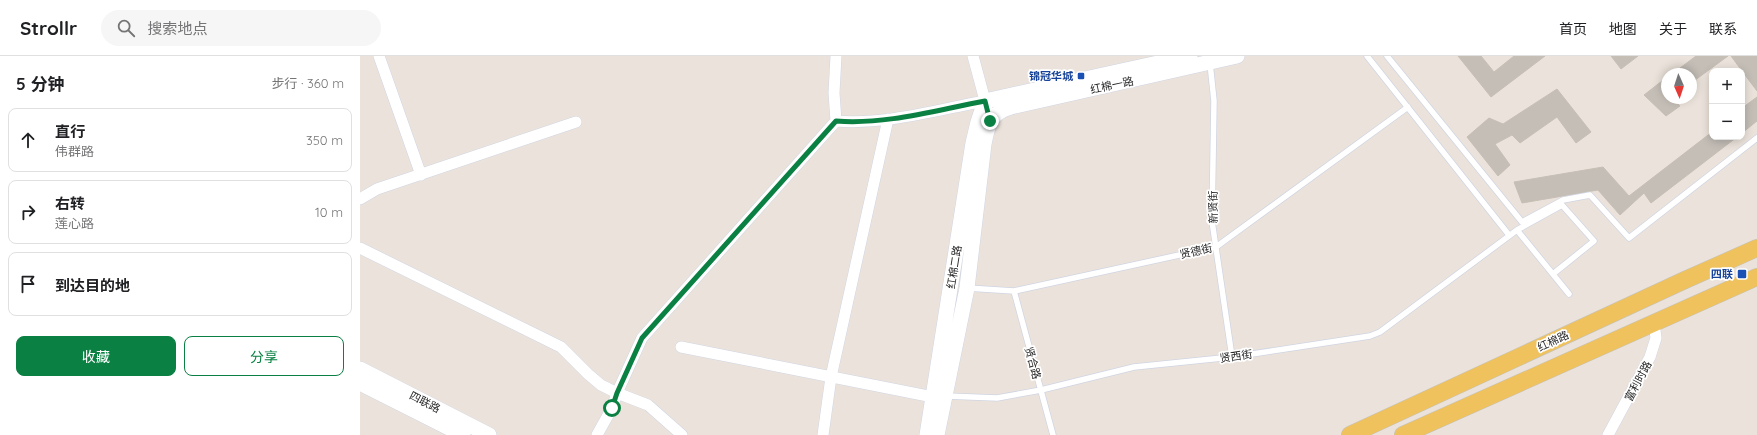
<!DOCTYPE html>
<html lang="zh">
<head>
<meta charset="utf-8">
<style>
  :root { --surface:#fff; --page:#f6f6f6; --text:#202124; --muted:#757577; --line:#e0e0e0; --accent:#0b8043 }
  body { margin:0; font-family:Quicksand,"Noto Sans SC",sans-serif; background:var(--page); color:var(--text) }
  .controls { position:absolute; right:12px; top:12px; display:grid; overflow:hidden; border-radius:8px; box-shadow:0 2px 10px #0003 }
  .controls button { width:36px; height:36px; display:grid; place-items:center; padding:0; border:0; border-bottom:1px solid var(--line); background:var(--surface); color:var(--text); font:20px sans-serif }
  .compass { position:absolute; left:1301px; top:12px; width:36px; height:36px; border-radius:50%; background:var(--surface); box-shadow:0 2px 10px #0003; rotate:177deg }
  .stop { position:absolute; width:12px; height:12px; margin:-9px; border:3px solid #0b8043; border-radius:50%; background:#fff }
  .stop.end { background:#0b8043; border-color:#fff; box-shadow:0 1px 4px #0008 }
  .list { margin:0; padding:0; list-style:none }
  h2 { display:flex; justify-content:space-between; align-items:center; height:52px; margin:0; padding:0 16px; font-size:17px }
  h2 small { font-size:13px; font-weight:400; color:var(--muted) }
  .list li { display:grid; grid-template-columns:26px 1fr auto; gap:12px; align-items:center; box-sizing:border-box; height:64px; margin:0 8px 8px; padding:0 8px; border:1px solid var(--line); border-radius:8px }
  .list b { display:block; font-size:15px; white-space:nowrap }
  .list p { margin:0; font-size:13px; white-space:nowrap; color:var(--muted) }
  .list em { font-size:13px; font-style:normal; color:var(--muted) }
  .actions { display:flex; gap:8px; padding:12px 16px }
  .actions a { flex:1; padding:9px 0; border:1px solid var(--accent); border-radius:8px; text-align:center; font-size:14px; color:var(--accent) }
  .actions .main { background:var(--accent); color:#fff }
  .icon { flex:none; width:22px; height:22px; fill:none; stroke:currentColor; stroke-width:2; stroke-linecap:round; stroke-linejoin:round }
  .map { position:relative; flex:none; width:1397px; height:379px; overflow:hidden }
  header { display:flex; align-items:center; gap:24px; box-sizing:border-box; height:56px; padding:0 20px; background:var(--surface); border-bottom:1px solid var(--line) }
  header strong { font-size:19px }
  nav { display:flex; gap:22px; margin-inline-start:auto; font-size:14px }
  .search { width:280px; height:36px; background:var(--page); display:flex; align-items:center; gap:10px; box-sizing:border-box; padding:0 14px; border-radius:22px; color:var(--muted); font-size:15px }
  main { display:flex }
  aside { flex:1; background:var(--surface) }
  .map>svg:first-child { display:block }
  .building { fill:#c4beb7; stroke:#c7bfb5 }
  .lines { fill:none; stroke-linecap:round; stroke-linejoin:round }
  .lane-casing { stroke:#d0d5e2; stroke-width:7 }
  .street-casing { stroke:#d0d5e2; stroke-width:12 }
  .secondary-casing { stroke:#d0d5e2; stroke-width:16 }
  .primary-casing { stroke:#c3c3c3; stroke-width:18 }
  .lane { stroke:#fff; stroke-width:5.5 }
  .street { stroke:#fff; stroke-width:11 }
  .secondary { stroke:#fff; stroke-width:15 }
  .primary { stroke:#efc25d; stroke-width:17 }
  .route { stroke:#0b8043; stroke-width:5 }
  .transit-dot { fill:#1a4fb4; stroke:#fff; stroke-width:1.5 }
  .labels { text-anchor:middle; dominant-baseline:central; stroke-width:3.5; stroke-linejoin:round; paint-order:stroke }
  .transit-label { font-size:11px; font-weight:bold; fill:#164399; stroke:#fff; text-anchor:end }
  .street-label { font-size:11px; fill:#292929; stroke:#fff }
</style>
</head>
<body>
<header>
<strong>Strollr</strong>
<div class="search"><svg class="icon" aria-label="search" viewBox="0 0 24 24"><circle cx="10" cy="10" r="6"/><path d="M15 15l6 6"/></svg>搜索地点</div>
<nav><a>首页</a><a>地图</a><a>关于</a><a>联系</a></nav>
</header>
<main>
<aside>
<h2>5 分钟<small>步行 · 360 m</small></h2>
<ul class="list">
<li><svg class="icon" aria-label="ahead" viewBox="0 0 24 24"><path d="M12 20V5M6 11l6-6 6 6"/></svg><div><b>直行</b><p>伟群路</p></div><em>350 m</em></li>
<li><svg class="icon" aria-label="right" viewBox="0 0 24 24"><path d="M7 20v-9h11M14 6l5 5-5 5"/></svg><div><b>右转</b><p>莲心路</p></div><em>10 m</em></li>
<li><svg class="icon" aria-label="arrive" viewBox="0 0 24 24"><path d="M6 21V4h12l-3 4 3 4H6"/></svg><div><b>到达目的地</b></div></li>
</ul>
<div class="actions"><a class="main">收藏</a><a>分享</a></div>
</aside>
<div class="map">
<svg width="1397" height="379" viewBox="0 0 1397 379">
  <rect width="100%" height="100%" fill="#ebe3db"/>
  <path class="building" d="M 1098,0 L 1121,0 L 1134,16 L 1154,0 L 1185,0 L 1131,41 Z
    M 1251,0 L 1278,0 L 1261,13 Z
    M 1336,0 L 1368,0 L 1331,27 L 1331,18 L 1312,18 Z
    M 1371,0 L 1397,0 L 1397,35 L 1382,15 Z
    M 1307,21 L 1307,42 L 1312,42 L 1320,50 L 1306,60 L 1284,39 Z
    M 1197,33 L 1231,76 L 1216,87 L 1197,61 L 1160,87 L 1152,79 L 1135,88 L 1150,109 L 1138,120 L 1107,81 L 1129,62 L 1143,68 Z
    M 1397,41 L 1397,65 L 1382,77 L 1382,52 Z
    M 1352,76 L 1352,81 L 1377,81 L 1291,147 L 1284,137 L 1260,159 L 1238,134 L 1162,147 L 1154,126 L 1243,111 L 1269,140 Z"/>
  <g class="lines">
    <defs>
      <path id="lane" d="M 1007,0 L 1149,179
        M 1027,0 L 1162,166 L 1203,144 L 1230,139 L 1269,182 L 1397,82
        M 850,7 L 854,45 L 852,165 L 872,301
        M 1157,174 L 1202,149 L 1234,185 L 1193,218
        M 607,232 L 654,235 L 856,191 L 1048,51
        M 654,235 L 693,379
        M 586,340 L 637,342 L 681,334 L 774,311 L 872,301 L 1010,280 L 1020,276 L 1157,174 L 1209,238"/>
      <path id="street" d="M 19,0 L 61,119
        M 476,0 L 474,37 L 476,65
        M 613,0 L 627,52
        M 0,143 L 17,133 L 216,66
        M 0,192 L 201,291 L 228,318 L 241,329 L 257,337 L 288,349 L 322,379
        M 321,291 L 573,341
        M 237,379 L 252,352 L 257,337 L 282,282 L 476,65 C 526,69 576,54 625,45
        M 463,379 L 471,321 L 528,63
        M 1248,379 L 1290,301 L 1296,282 L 1294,267"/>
      <path id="secondary" d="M 0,313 L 129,379
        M 0,327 L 103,379
        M 567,379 L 613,87 L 618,66 L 625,45 L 830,0
        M 577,379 L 607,232 L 624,88 C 628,68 630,57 651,51 L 877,0"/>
      <path id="primary" d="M 990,379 L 1325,224 L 1397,192
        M 1043,379 L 1397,221"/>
    </defs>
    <use href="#lane" class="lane-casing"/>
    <use href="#street" class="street-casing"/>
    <use href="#secondary" class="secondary-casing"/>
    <use href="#primary" class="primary-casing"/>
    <use href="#lane" class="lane"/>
    <use href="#street" class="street"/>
    <use href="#secondary" class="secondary"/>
    <use href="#primary" class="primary"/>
  </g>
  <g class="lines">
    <path class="route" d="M 252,352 L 257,337 L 282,282 L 476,65 C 526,69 576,54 625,45 L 630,65"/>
  </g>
  <g class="transit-dot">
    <rect x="717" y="16" width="8" height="8" rx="2"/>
    <rect x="1377" y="213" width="10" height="10" rx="2"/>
  </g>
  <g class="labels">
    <g class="transit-label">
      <text x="713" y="20">锦冠华城</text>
      <text x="1373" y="218">四联</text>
    </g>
    <g class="street-label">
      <text transform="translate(752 29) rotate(-12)">红棉一路</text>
      <text transform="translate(853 151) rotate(-91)">新贤街</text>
      <text transform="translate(836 195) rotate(-13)">贤德街</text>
      <text transform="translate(594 211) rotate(-81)">红棉二路</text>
      <text transform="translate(1193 285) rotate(-25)">红棉路</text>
      <text transform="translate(876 300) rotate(-8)">贤西街</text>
      <text transform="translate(673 307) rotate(75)">贤合路</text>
      <text transform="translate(1278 325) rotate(-62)">富利时路</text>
      <text transform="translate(65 346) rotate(27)">四联路</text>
    </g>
  </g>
</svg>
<div class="controls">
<button>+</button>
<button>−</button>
</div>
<svg class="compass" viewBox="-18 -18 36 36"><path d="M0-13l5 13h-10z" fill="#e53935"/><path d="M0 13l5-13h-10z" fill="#757577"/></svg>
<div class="stop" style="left:252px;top:352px"></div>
<div class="stop end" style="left:630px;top:65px"></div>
</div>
</main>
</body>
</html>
